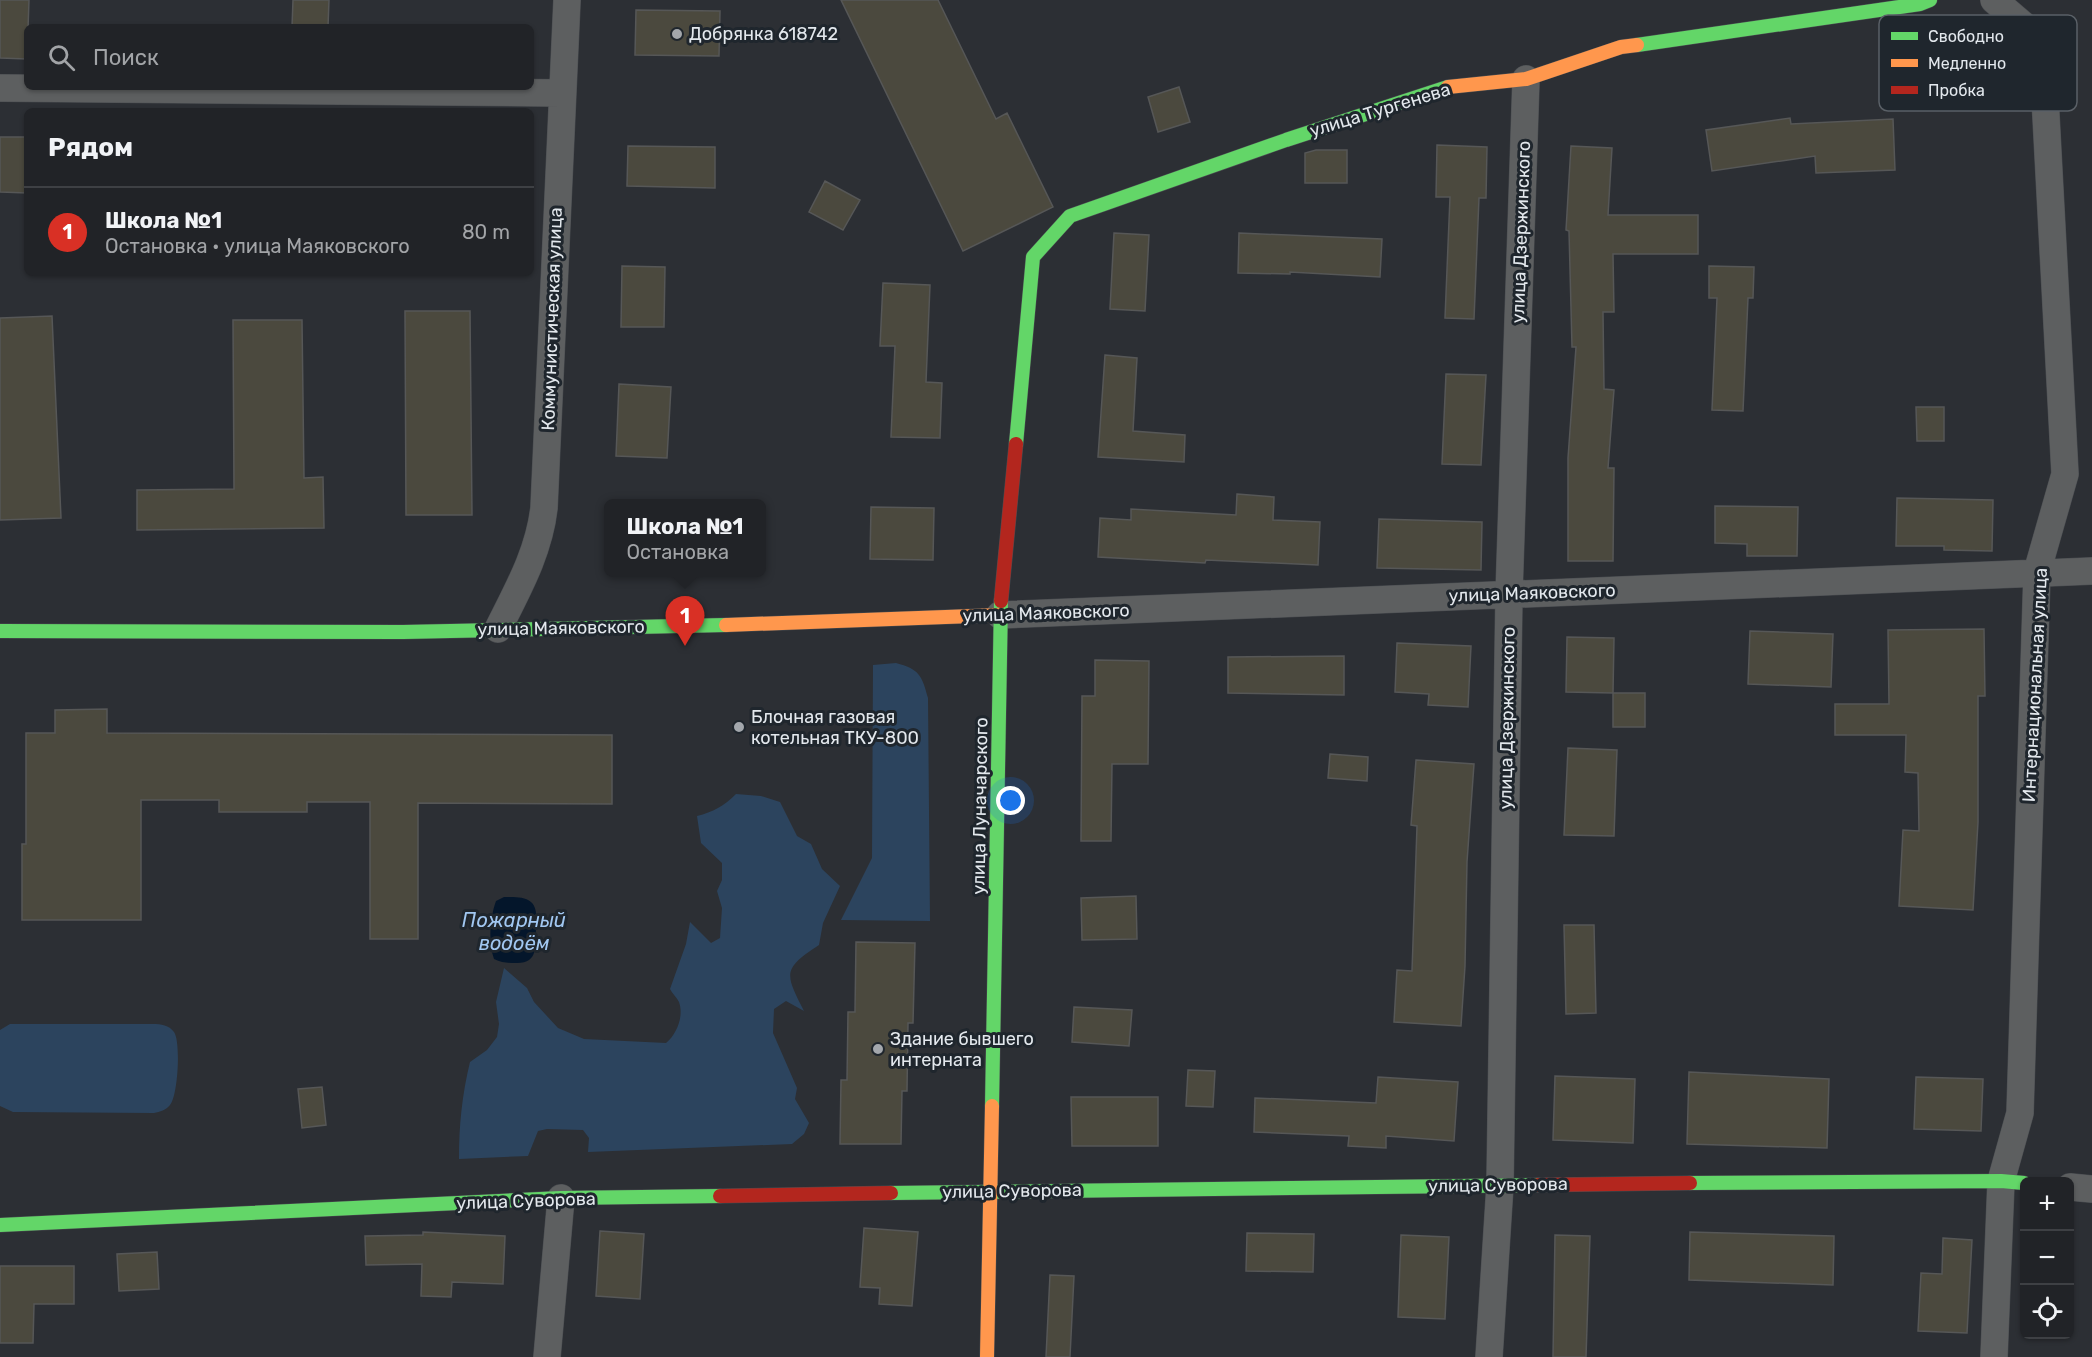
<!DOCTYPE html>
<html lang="ru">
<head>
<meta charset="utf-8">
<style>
  :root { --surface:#212327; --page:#292b2f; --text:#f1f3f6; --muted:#a2a4a7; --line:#3e4044; --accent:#d93025 }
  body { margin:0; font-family:Rubik,sans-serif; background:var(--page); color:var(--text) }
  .controls { position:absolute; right:18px; bottom:18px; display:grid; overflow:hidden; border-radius:9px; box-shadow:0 2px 4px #0004 }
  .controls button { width:54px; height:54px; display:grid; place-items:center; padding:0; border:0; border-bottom:2px solid var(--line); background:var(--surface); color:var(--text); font:30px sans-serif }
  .you { position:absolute; left:1011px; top:801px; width:21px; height:21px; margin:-15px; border:4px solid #fff; border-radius:50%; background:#1a73e8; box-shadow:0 0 0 9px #1a73e833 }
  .badge { display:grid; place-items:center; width:39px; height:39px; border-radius:50%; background:var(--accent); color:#fff; font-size:20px; font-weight:700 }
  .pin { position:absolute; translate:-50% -50px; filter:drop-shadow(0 2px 3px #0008) }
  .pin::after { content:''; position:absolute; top:32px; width:21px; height:18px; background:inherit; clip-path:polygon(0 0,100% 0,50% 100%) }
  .popup { position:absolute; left:604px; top:499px; width:162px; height:78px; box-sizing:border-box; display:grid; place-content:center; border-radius:9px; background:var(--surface); filter:drop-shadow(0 2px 4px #0005); font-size:20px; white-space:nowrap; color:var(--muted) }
  .popup b { font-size:22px; color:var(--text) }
  .popup::after { content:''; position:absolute; left:50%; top:100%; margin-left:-12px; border:12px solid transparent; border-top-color:var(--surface) }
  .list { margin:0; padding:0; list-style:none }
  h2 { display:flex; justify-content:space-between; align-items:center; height:78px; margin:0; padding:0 24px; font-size:26px }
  h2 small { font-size:20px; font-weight:400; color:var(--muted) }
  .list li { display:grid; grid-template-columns:39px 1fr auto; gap:18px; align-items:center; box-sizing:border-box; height:90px; padding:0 24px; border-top:2px solid var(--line) }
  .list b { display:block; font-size:22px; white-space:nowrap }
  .list p { margin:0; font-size:20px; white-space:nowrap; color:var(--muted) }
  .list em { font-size:20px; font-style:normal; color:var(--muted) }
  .icon { flex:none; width:33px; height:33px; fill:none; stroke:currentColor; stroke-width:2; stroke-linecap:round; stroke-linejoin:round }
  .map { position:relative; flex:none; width:2092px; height:1357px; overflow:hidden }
  .search { position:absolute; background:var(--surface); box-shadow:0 2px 4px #0004; left:24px; top:24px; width:510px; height:66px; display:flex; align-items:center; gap:15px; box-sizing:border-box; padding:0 21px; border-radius:9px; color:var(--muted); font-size:22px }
  .panel { position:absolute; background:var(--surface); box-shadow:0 2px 4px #0004; left:24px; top:108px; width:510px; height:168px; border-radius:9px }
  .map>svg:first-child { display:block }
  .green { fill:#2c445e }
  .water { fill:#04162b }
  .building { fill:#4b493e; stroke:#565757; stroke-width:1.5 }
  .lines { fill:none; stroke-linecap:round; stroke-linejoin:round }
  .street-casing { stroke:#4a4d51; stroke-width:28 }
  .fast-casing { stroke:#4a4d51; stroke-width:15 }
  .slow-casing { stroke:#4a4d51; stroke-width:15 }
  .jam-casing { stroke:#4a4d51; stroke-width:15 }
  .street { stroke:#5d5f60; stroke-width:27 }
  .fast { stroke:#63d668; stroke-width:14 }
  .slow { stroke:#ff974d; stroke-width:14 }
  .jam { stroke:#b3261e; stroke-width:14 }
  .poi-dot { fill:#a3a7ac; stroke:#1f262d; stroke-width:2 }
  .labels { text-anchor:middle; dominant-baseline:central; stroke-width:6; stroke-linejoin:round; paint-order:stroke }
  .poi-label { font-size:18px; fill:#e3e8ed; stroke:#1f262d; text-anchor:start }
  .street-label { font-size:18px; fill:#e3e8ed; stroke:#1f262d }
  .water-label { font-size:20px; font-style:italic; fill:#a1c7f1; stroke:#1f262d }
  .key { fill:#1f262d; stroke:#5a6067; stroke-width:1.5 }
  .key-label { font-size:16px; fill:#e3e8ed }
</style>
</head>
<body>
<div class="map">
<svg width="2092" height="1357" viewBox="0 0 2092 1357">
  <rect width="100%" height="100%" fill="#2c2f34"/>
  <path class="green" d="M 896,663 C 919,669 922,675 928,698 L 930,921 L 841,920 L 872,858 L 873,665 Z
    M 736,794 L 761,796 L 780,802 L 797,836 L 811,844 L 822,869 L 840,886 L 823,923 L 819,945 C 782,969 785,974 804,1011 L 786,1001 L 774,1009 L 773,1033 L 797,1088 L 795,1099 L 809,1123 L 804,1134 L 792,1144 L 588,1152 L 589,1138 L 583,1130 L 547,1129 L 538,1131 L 528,1156 L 459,1159 C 459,1125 462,1095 470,1062 L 487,1050 L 497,1037 L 499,1024 L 496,1002 L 504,968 L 527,988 L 534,1002 L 558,1028 L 584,1039 L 666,1043 C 677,1034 684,1016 679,1002 C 677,998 672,993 670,989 L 686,944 L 690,922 L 711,943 L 720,938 L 722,908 L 717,891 L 722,880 L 722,863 L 701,843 L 697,816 C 713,812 724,806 736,794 Z
    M 10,1024 L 153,1024 C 161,1024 169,1025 174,1032 C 181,1042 178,1096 170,1105 C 166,1110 160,1112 154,1113 L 13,1112 L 0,1106 L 0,1030 Z"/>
  <path class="water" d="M 504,897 C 512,897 524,896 531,902 C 538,908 536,920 536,928 C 535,945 539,963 517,963 C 508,963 502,963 494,959 C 488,943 490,917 496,901 Z"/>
  <path class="building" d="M 0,0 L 29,0 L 27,59 L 0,58 Z
    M 293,0 L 329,0 L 328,27 L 292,27 Z
    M 841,0 L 938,0 L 996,119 L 1007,113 L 1053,207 L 963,251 Z
    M 636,10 L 720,11 L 719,56 L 635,55 Z
    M 1179,87 L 1190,122 L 1158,132 L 1148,97 Z
    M 1790,118 L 1791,124 L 1893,119 L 1895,170 L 1816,173 L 1815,156 L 1712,171 L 1706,130 Z
    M 0,137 L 27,137 L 27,193 L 0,192 Z
    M 1437,145 L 1487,147 L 1486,198 L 1479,198 L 1474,319 L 1445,318 L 1450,197 L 1436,197 Z
    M 628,146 L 715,147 L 715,188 L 627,186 Z
    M 1571,146 L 1612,148 L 1608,215 L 1698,215 L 1698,254 L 1613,254 L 1614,312 L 1603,312 L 1604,389 L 1614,390 L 1608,468 L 1614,468 L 1613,561 L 1568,561 L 1568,458 L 1576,347 L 1572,347 L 1569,231 L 1566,230 Z
    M 1316,150 L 1347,150 L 1347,183 L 1305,183 L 1305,153 Z
    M 825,181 L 860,200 L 843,230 L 809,212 Z
    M 1114,233 L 1149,235 L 1145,311 L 1110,309 Z
    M 1239,233 L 1382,239 L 1380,277 L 1290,272 L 1290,274 L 1238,273 Z
    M 622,266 L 665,267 L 664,327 L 621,327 Z
    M 1709,266 L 1754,267 L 1753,298 L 1748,298 L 1743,411 L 1712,410 L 1717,298 L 1709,298 Z
    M 883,283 L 930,285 L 926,382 L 942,383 L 940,438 L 891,437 L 895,346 L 880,346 Z
    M 405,311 L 470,311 L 472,515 L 406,515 Z
    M 52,316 L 61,518 L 0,520 L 0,318 Z
    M 233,320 L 302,320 L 304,478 L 323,477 L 324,528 L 137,530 L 137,490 L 234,489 Z
    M 1105,355 L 1137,358 L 1133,431 L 1185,435 L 1184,462 L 1098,457 Z
    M 1446,374 L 1486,375 L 1481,465 L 1442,464 Z
    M 619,384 L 671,387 L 667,458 L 616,456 Z
    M 1916,407 L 1944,407 L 1944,441 L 1917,441 Z
    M 1237,494 L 1274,497 L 1273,520 L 1320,522 L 1318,565 L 1206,560 L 1205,563 L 1098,557 L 1100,518 L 1131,520 L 1131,509 L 1236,515 Z
    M 1897,498 L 1993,500 L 1992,551 L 1944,550 L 1944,546 L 1896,546 Z
    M 1715,506 L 1798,507 L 1797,556 L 1747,556 L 1747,544 L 1715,543 Z
    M 871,507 L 934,508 L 933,560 L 870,559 Z
    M 1379,519 L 1482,522 L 1481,570 L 1377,568 Z
    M 1984,629 L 1985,696 L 1978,696 L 1978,822 L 1973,910 L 1899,906 L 1903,830 L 1919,831 L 1918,773 L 1905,772 L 1906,735 L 1835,735 L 1835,704 L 1889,704 L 1888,630 Z
    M 1750,631 L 1833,634 L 1831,687 L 1748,684 Z
    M 1567,637 L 1614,638 L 1613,693 L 1566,692 Z
    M 1397,643 L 1471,646 L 1468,707 L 1428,705 L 1429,694 L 1395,692 Z
    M 1344,656 L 1344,695 L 1228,693 L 1228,657 Z
    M 1095,660 L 1149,661 L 1148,764 L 1112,764 L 1111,841 L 1081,841 L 1082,696 L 1095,696 Z
    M 1613,693 L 1645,693 L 1645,727 L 1613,727 Z
    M 107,709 L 107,733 L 612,735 L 612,804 L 418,803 L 418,939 L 370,939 L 370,802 L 307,802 L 307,812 L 219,812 L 219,800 L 141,800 L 141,920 L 22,920 L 22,844 L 26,844 L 26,733 L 55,733 L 55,710 Z
    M 1568,748 L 1617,750 L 1614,836 L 1564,835 Z
    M 1330,754 L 1368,757 L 1367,781 L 1328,778 Z
    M 1416,760 L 1474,764 L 1467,862 L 1465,966 L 1461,1026 L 1394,1022 L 1397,970 L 1412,971 L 1417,826 L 1411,825 Z
    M 1136,896 L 1137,939 L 1082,940 L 1081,898 Z
    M 1564,925 L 1594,925 L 1596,1013 L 1566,1014 Z
    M 856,942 L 915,943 L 913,1023 L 908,1023 L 907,1091 L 902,1091 L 901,1144 L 840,1144 L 841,1080 L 847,1080 L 848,1012 L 855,1012 Z
    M 1074,1007 L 1132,1010 L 1129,1046 L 1072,1042 Z
    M 1188,1070 L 1215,1071 L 1213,1107 L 1186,1106 Z
    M 1689,1072 L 1829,1079 L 1827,1148 L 1687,1144 Z
    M 1555,1076 L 1635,1079 L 1633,1143 L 1553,1140 Z
    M 1378,1077 L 1458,1082 L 1454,1141 L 1386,1136 L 1386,1148 L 1348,1146 L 1349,1136 L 1254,1132 L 1255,1098 L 1376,1103 Z
    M 1916,1077 L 1983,1079 L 1981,1131 L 1914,1129 Z
    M 322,1087 L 326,1125 L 302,1128 L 298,1089 Z
    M 1071,1097 L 1158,1097 L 1158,1146 L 1072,1146 Z
    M 864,1228 L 918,1232 L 912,1306 L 879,1304 L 880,1288 L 860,1287 Z
    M 600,1231 L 644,1234 L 640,1299 L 596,1296 Z
    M 423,1232 L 505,1236 L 503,1284 L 452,1282 L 451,1297 L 421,1296 L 422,1264 L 366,1265 L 365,1236 L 423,1235 Z
    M 1690,1232 L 1834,1236 L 1833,1285 L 1689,1280 Z
    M 1247,1233 L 1314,1234 L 1313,1272 L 1246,1271 Z
    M 1401,1235 L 1449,1237 L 1445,1319 L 1398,1317 Z
    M 1555,1235 L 1590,1236 L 1586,1357 L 1553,1357 Z
    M 1943,1238 L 1972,1240 L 1967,1333 L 1918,1331 L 1921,1273 L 1942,1274 Z
    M 157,1252 L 159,1289 L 119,1291 L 117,1254 Z
    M 0,1266 L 74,1266 L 74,1304 L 34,1304 L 33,1343 L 0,1343 Z
    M 1050,1275 L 1074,1276 L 1070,1357 L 1046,1357 Z"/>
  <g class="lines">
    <defs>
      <path id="street" d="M 0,88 L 561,93
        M 1000,615 L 2092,571
        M 498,629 C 518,589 539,552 544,508 L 567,0
        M 2070,1187 L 2092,1189
        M 547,1357 L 561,1198
        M 1489,1357 L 1500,1185 L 1509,594 L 1526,79
        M 1994,1357 L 2001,1181 L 2020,1113 L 2037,572 L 2065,474 L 2042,41 L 1994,0"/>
      <path id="fast" d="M 1637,45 L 1920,4 L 1930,0
        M 1016,444 L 1033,257 L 1070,216 L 1286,140 L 1448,87
        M 0,631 L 403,632 L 726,625
        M 992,1106 L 1001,601
        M 1690,1183 L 2001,1181 L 2024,1183
        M 891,1193 L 1538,1185
        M 0,1225 L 561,1198 L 720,1196"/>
      <path id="slow" d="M 1448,87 L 1526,79 L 1621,47 L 1637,45
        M 726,625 L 1000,615
        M 987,1357 L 992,1106"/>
      <path id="jam" d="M 1001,601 L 1016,444
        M 1538,1185 L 1690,1183
        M 720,1196 L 891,1193"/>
    </defs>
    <use href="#street" class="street-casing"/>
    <use href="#fast" class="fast-casing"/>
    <use href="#slow" class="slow-casing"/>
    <use href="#jam" class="jam-casing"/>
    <use href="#street" class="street"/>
    <use href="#fast" class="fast"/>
    <use href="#slow" class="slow"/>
    <use href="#jam" class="jam"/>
  </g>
  <g class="poi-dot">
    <circle cx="677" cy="34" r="6"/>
    <circle cx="739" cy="727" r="6"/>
    <circle cx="878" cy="1049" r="6"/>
  </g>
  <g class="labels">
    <g class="poi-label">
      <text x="689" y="34">Добрянка 618742</text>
      <text x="751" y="717">Блочная газовая<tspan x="751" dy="21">котельная ТКУ-800</tspan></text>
      <text x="890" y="1039">Здание бывшего<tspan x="890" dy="21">интерната</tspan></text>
    </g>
    <g class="street-label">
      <text transform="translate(1380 110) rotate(-17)">улица Тургенева</text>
      <text transform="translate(1521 232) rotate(-88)">улица Дзержинского</text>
      <text transform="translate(552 319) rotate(-88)">Коммунистическая улица</text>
      <text transform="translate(1532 593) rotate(-2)">улица Маяковского</text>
      <text transform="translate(1046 613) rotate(-2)">улица Маяковского</text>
      <text transform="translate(561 628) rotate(-1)">улица Маяковского</text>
      <text transform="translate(2035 685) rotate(-87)">Интернациональная улица</text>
      <text transform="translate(1507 718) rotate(-89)">улица Дзержинского</text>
      <text transform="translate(980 806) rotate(-89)">улица Луначарского</text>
      <text transform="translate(1498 1185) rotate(-1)">улица Суворова</text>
      <text transform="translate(1012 1191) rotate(-1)">улица Суворова</text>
      <text transform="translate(526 1201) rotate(-2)">улица Суворова</text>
    </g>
    <g class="water-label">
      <text x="514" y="920">Пожарный<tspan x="514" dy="23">водоём</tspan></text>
    </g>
  </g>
  <rect x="1879" y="15" width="198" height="96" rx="9" class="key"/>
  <rect x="1891" y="32" width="27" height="8" fill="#63d668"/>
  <rect x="1891" y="59" width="27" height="8" fill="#ff974d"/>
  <rect x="1891" y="86" width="27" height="8" fill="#b3261e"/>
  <g class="key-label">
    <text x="1928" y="42">Свободно</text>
    <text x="1928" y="69">Медленно</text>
    <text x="1928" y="96">Пробка</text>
  </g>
</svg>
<div class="controls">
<button>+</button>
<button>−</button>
<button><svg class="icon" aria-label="locate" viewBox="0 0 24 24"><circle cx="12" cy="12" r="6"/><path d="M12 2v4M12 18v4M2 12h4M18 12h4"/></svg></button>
</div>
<div class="you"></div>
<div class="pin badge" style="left:685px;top:646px">1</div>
<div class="popup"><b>Школа №1</b>Остановка</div>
<div class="search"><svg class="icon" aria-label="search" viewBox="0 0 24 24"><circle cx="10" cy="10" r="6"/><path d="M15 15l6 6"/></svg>Поиск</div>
<section class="panel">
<h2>Рядом<small></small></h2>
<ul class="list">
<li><span class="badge">1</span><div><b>Школа №1</b><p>Остановка · улица Маяковского</p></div><em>80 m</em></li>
</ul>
</section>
</div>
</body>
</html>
